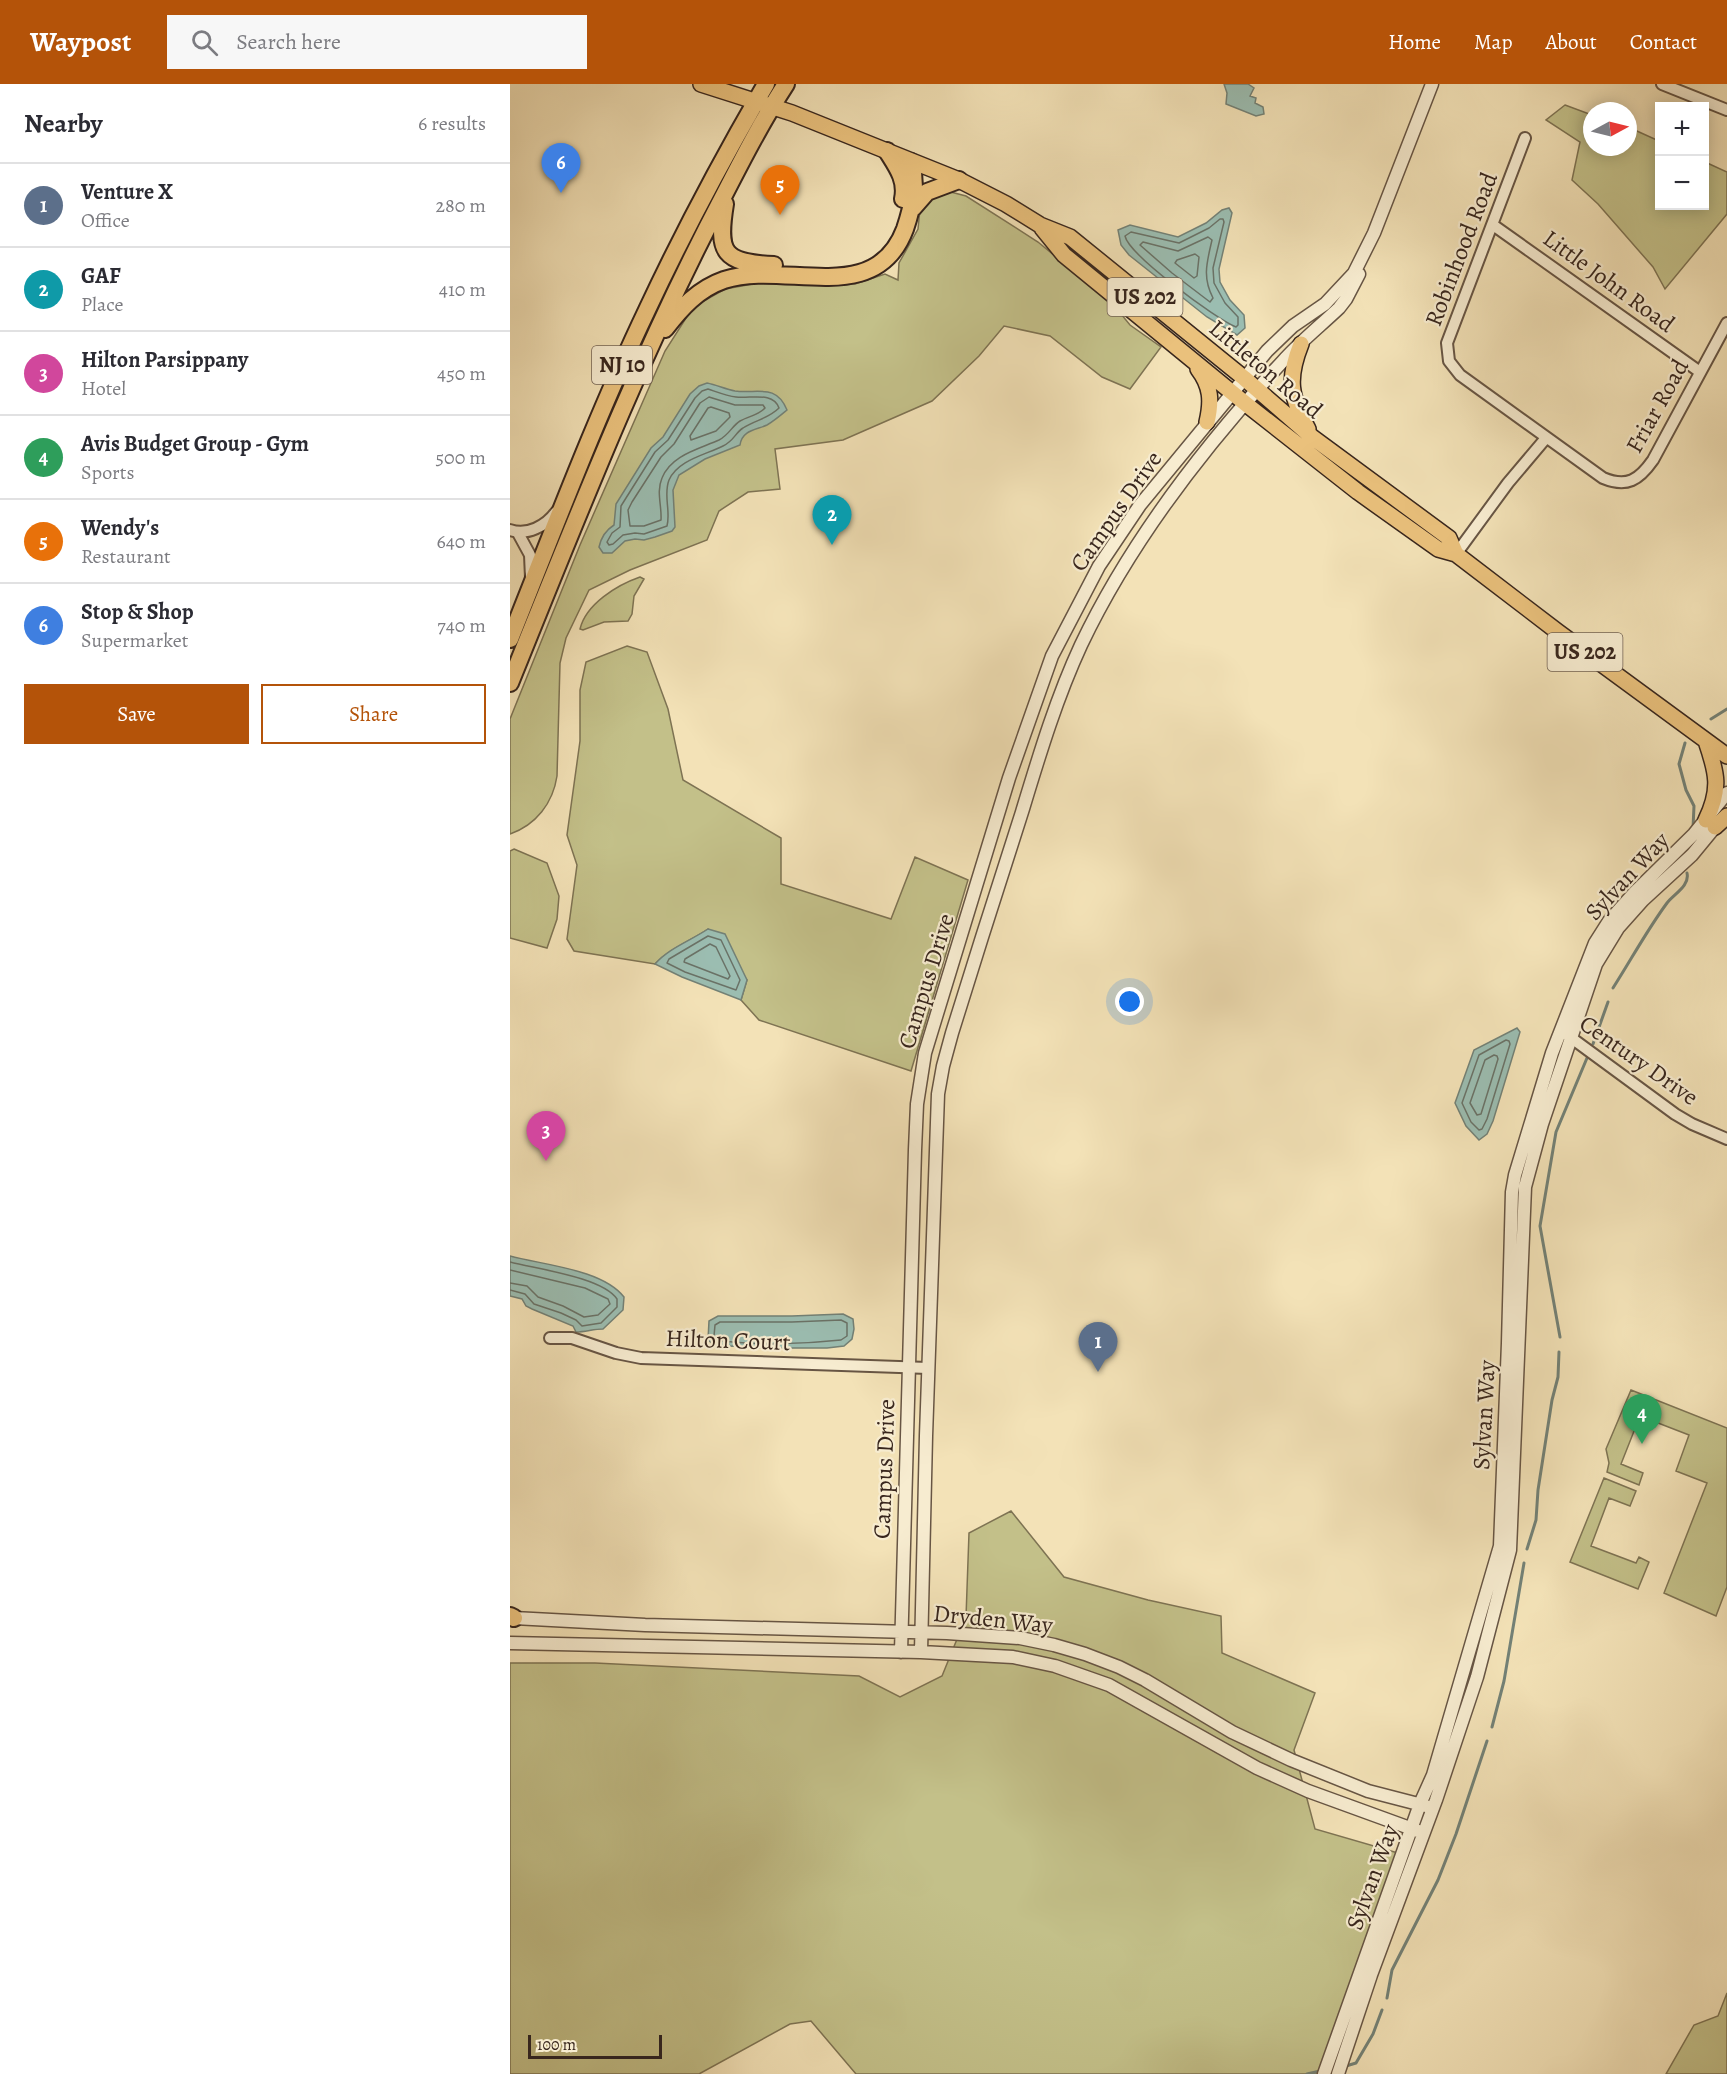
<!DOCTYPE html>
<html lang="en">
<head>
<meta charset="utf-8">
<style>
  :root { --surface:#fff; --page:#f7f7f7; --text:#2b2b33; --muted:#7c7c81; --line:#e1e1e2; --accent:#b45309 }
  body { margin:0; font-family:Alegreya,serif; background:var(--page); color:var(--text) }
  .controls { position:absolute; right:18px; top:18px; display:grid; overflow:hidden; border-radius:0px; box-shadow:0 3px 15px #0003 }
  .controls button { width:54px; height:54px; display:grid; place-items:center; padding:0; border:0; border-bottom:2px solid var(--line); background:var(--surface); color:var(--text); font:30px sans-serif }
  .compass { position:absolute; left:1073px; top:18px; width:54px; height:54px; border-radius:50%; background:var(--surface); box-shadow:0 3px 15px #0003; rotate:83deg }
  .scale { position:absolute; left:18px; bottom:15px; width:134px; box-sizing:border-box; padding-left:6px; border:3px solid #38261d; border-top:0; font-size:16px; line-height:21px; white-space:nowrap; color:#38261d; -webkit-text-stroke:4px #f7ecd0; paint-order:stroke }
  .you { position:absolute; left:620px; top:918px; width:21px; height:21px; margin:-15px; border:4px solid #fff; border-radius:50%; background:#1a73e8; box-shadow:0 0 0 9px #1a73e833 }
  .badge { display:grid; place-items:center; width:39px; height:39px; border-radius:50%; background:var(--accent); color:#fff; font-size:20px; font-weight:700 }
  .pin { position:absolute; translate:-50% -50px; filter:drop-shadow(0 2px 3px #0008) }
  .pin::after { content:''; position:absolute; top:32px; width:21px; height:18px; background:inherit; clip-path:polygon(0 0,100% 0,50% 100%) }
  .list { margin:0; padding:0; list-style:none }
  h2 { display:flex; justify-content:space-between; align-items:center; height:78px; margin:0; padding:0 24px; font-size:26px }
  h2 small { font-size:20px; font-weight:400; color:var(--muted) }
  .list li { display:grid; grid-template-columns:39px 1fr auto; gap:18px; align-items:center; box-sizing:border-box; height:84px; padding:0 24px; border-top:2px solid var(--line) }
  .list b { display:block; font-size:22px; white-space:nowrap }
  .list p { margin:0; font-size:20px; white-space:nowrap; color:var(--muted) }
  .list em { font-size:20px; font-style:normal; color:var(--muted) }
  .actions { display:flex; gap:12px; padding:18px 24px }
  .actions a { flex:1; padding:14px 0; border:2px solid var(--accent); border-radius:0px; text-align:center; font-size:21px; color:var(--accent) }
  .actions .main { background:var(--accent); color:#fff }
  .icon { flex:none; width:33px; height:33px; fill:none; stroke:currentColor; stroke-width:2; stroke-linecap:round; stroke-linejoin:round }
  .map { position:relative; flex:none; width:1217px; height:1990px; overflow:hidden }
  header { display:flex; align-items:center; gap:36px; box-sizing:border-box; height:84px; padding:0 30px; background:var(--accent); color:#fff }
  header strong { font-size:28px }
  nav { display:flex; gap:33px; margin-inline-start:auto; font-size:21px }
  .search { width:420px; height:54px; background:var(--page); display:flex; align-items:center; gap:15px; box-sizing:border-box; padding:0 21px; border-radius:0px; color:var(--muted); font-size:22px }
  main { display:flex }
  aside { flex:1; background:var(--surface) }
  .map>svg:first-child { display:block }
  .green { fill:#c3c089; stroke:#7e7353; stroke-width:1.5 }
  .water { fill:#9bbdb1; stroke:#738176; stroke-width:1.5 }
  .lines { fill:none; stroke-linecap:round; stroke-linejoin:round }
  .shore { stroke:#6a7267; stroke-width:1.5 }
  .stream { stroke:#738176; stroke-width:3 }
  .minor-casing { stroke:#675544; stroke-width:14 }
  .tertiary-casing { stroke:#675544; stroke-width:15 }
  .primary-casing { stroke:#38261d; stroke-width:18 }
  .trunk-casing { stroke:#38261d; stroke-width:20 }
  .minor { stroke:#f7ecd0; stroke-width:10 }
  .tertiary { stroke:#f7ecd0; stroke-width:12 }
  .primary { stroke:#eac17c; stroke-width:15 }
  .trunk { stroke:#eac17c; stroke-width:16 }
  .labels { text-anchor:middle; dominant-baseline:central; stroke-width:4.5; stroke-linejoin:round; paint-order:stroke }
  .shield { fill:#f7ecd0; stroke:#716153; stroke-width:1.5 }
  .shield-label { font-size:22px; font-weight:bold; fill:#38261d }
  .street-label { font-size:24px; fill:#38261d; stroke:#f7ecd0 }
</style>
</head>
<body>
<header>
<strong>Waypost</strong>
<div class="search"><svg class="icon" aria-label="search" viewBox="0 0 24 24"><circle cx="10" cy="10" r="6"/><path d="M15 15l6 6"/></svg>Search here</div>
<nav><a>Home</a><a>Map</a><a>About</a><a>Contact</a></nav>
</header>
<main>
<aside>
<h2>Nearby<small>6 results</small></h2>
<ul class="list">
<li><span class="badge" style="background:#5c6f8a">1</span><div><b>Venture X</b><p>Office</p></div><em>280 m</em></li>
<li><span class="badge" style="background:#0f9aa8">2</span><div><b>GAF</b><p>Place</p></div><em>410 m</em></li>
<li><span class="badge" style="background:#d1479c">3</span><div><b>Hilton Parsippany</b><p>Hotel</p></div><em>450 m</em></li>
<li><span class="badge" style="background:#2e9e5b">4</span><div><b>Avis Budget Group - Gym</b><p>Sports</p></div><em>500 m</em></li>
<li><span class="badge" style="background:#e8710a">5</span><div><b>Wendy's</b><p>Restaurant</p></div><em>640 m</em></li>
<li><span class="badge" style="background:#3f7fe0">6</span><div><b>Stop &amp; Shop</b><p>Supermarket</p></div><em>740 m</em></li>
</ul>
<div class="actions"><a class="main">Save</a><a>Share</a></div>
</aside>
<div class="map">
<svg width="1217" height="1990" viewBox="0 0 1217 1990">
  <rect width="100%" height="100%" fill="#f3e2b7"/>
  <filter id="stains"><feTurbulence type="fractalNoise" baseFrequency=".00333" numOctaves="4"/><feColorMatrix values="0 0 0 0 .2 0 0 0 0 .09 0 0 0 0 .02 0 0 0 .5 -.17"/></filter>
  <radialGradient id="worn" r=".72"><stop offset=".6" stop-color="#630" stop-opacity="0"/><stop offset="1" stop-color="#630" stop-opacity=".3"/></radialGradient>
  <path class="green" d="M 1055,21 L 1082,31 L 1082,63 L 1118,63 L 1118,43 L 1149,57 L 1150,122 L 1194,122 L 1195,78 L 1217,88 L 1217,130 L 1155,205 L 1143,183 L 1088,120 L 1062,96 L 1070,58 L 1036,36 Z
    M 433,106 L 456,112 L 528,158 L 602,219 L 620,241 L 651,263 L 620,305 L 592,293 L 540,252 L 494,242 L 469,272 L 422,317 L 333,356 L 265,365 L 270,405 L 238,408 L 209,427 L 197,456 L 120,486 L 79,506 L 56,554 L 50,579 L 47,692 C 43,719 26,741 0,750 L 0,635 L 70,461 L 155,267 L 183,223 L 215,205 L 254,198 L 345,200 L 375,190 L 388,196 L 389,179 L 408,145 L 410,125 Z
    M 130,493 L 134,495 L 124,512 L 122,530 L 118,537 L 94,538 L 73,546 L 70,545 C 76,520 107,501 130,493 Z
    M 117,562 L 137,568 L 158,625 L 173,696 L 271,754 L 271,800 L 381,835 L 405,773 L 458,796 L 401,987 L 249,936 L 231,916 L 237,896 L 198,845 C 180,857 159,865 145,880 L 64,867 L 57,855 L 67,781 L 57,751 L 70,657 L 70,606 L 76,578 Z
    M 4,765 L 37,779 L 49,812 L 47,835 L 37,864 L 0,854 L 0,767 Z
    M 1121,1306 L 1217,1344 L 1217,1503 L 1206,1532 L 1154,1509 L 1197,1399 L 1166,1387 L 1179,1351 L 1130,1332 L 1111,1380 L 1133,1389 L 1129,1401 L 1097,1388 L 1099,1379 L 1096,1365 Z
    M 1094,1394 L 1126,1407 L 1120,1422 L 1099,1414 L 1081,1462 L 1126,1479 L 1129,1473 L 1139,1478 L 1128,1505 L 1060,1478 Z
    M 501,1427 L 554,1493 L 638,1516 L 711,1532 L 712,1569 L 805,1609 L 784,1666 L 805,1745 L 888,1769 L 808,1990 L 346,1990 L 301,1937 L 280,1940 L 189,1990 L 0,1990 L 0,1579 L 85,1579 L 349,1592 L 390,1613 L 432,1592 L 456,1533 L 459,1449 Z
    M 1217,1909 L 1217,1990 L 1156,1990 L 1184,1941 L 1208,1932 Z"/>
  <path class="water" d="M 714,0 L 738,0 L 744,4 L 740,12 L 746,14 L 745,19 L 753,23 L 754,30 L 746,32 L 716,20 L 717,9 Z
    M 719,124 L 722,129 L 709,185 L 710,198 L 720,216 L 734,231 L 735,244 L 727,251 L 697,233 L 619,171 L 611,161 L 608,146 L 620,141 L 668,153 L 696,139 L 712,126 Z
    M 197,299 C 207,301 215,305 225,307 C 247,310 266,299 277,326 C 271,331 264,337 257,341 C 246,346 232,346 230,361 L 195,375 L 169,391 L 163,406 L 165,443 L 162,447 L 145,453 L 134,456 L 125,455 L 115,457 L 102,469 L 93,469 L 89,463 C 91,454 96,446 104,441 L 106,420 L 141,364 L 153,353 L 180,310 L 189,302 Z
    M 198,845 L 215,850 L 237,896 L 231,916 L 172,893 L 145,880 C 159,864 180,857 198,845 Z
    M 1007,944 L 1010,948 L 983,1037 L 977,1050 L 969,1056 L 956,1042 L 945,1019 L 964,966 Z
    M 0,1172 C 33,1181 92,1185 114,1213 L 113,1226 L 93,1245 C 83,1245 76,1248 66,1248 L 63,1242 L 22,1225 L 16,1222 L 12,1215 L 0,1212 Z
    M 333,1230 L 343,1235 L 344,1245 L 342,1255 L 334,1262 L 317,1264 L 251,1264 L 204,1261 L 198,1256 L 199,1237 L 208,1232 L 282,1232 Z"/>
  <g class="lines">
    <path class="shore" d="M 710,135 L 713,135 L 714,138 L 703,184 L 704,199 L 715,219 L 728,233 L 728,241 L 726,243 C 706,235 619,171 615,152 L 621,148 L 669,159 L 699,144 Z
      M 698,153 L 702,156 C 697,178 692,193 703,214 L 700,218 L 662,189 L 630,161 L 633,158 L 668,167 Z
      M 685,170 L 689,173 L 687,192 L 684,194 L 665,179 L 667,176 Z
      M 198,305 C 207,308 217,312 226,313 C 240,315 263,307 269,324 C 258,335 245,336 233,344 C 225,349 224,357 213,362 C 195,371 168,376 159,396 C 153,411 161,427 157,442 L 134,450 L 125,449 L 113,451 L 103,460 L 99,461 L 97,458 L 102,449 L 110,443 L 111,422 L 116,414 L 145,368 L 158,356 L 185,314 L 192,307 Z
      M 199,313 L 225,321 L 253,321 L 255,324 C 249,331 239,332 230,337 C 222,342 219,351 209,356 C 189,365 161,371 152,394 C 146,408 152,422 151,436 L 134,442 L 120,442 L 118,426 L 122,418 L 151,373 L 164,360 L 190,319 Z
      M 201,323 L 219,329 L 220,333 L 206,347 L 181,356 L 180,352 L 198,324 Z
      M 198,852 L 211,856 L 230,896 L 226,906 L 175,888 L 157,879 L 159,875 Z
      M 200,860 L 206,863 L 220,892 L 218,895 L 174,878 L 175,875 Z
      M 996,956 L 999,957 L 1000,960 L 977,1035 L 972,1045 L 969,1046 L 961,1038 L 952,1019 L 969,971 Z
      M 984,971 L 987,972 L 988,975 L 971,1030 L 967,1031 L 960,1019 L 975,976 Z
      M 0,1178 C 26,1185 92,1193 107,1215 L 107,1223 L 91,1239 L 72,1242 L 66,1236 L 51,1229 L 24,1220 L 15,1210 L 0,1206
      M 0,1186 L 75,1204 L 98,1215 L 100,1220 L 88,1231 L 74,1233 L 53,1222 L 28,1213 L 17,1202 L 0,1199
      M 331,1236 L 337,1239 L 337,1252 L 331,1256 C 294,1260 243,1262 207,1256 L 204,1252 L 205,1241 L 210,1238 L 282,1238 Z"/>
    <path class="stream" d="M 1201,635 L 1217,625
      M 1175,659 L 1169,680 L 1176,706 L 1184,722 L 1183,744
      M 1103,904 C 1121,876 1137,846 1157,819 C 1164,810 1180,802 1177,789
      M 1083,960 L 1098,918
      M 1050,1253 L 1030,1142 L 1046,1048 L 1077,974
      M 1017,1465 L 1026,1436 L 1028,1406 L 1042,1316 L 1048,1293 L 1049,1268
      M 982,1643 L 994,1597 L 1014,1479
      M 877,1914 L 882,1886 L 928,1796 L 946,1750 L 977,1657
      M 836,1982 L 846,1979 L 863,1950 L 872,1926
      M 797,1990 L 810,1987"/>
    <defs>
      <path id="minor" d="M 1152,0 L 1217,26
        M 1015,54 L 937,259 L 939,277 L 950,291 L 1093,394 C 1117,404 1129,396 1143,376 L 1217,239
        M 983,141 L 1190,288
        M 0,446 C 17,452 36,442 46,428
        M 8,449 L 20,471 L 21,494
        M 946,470 L 998,399 L 1036,354
        M 1056,950 L 1165,1030 L 1182,1040 L 1217,1055
        M 40,1254 L 62,1254 L 106,1269 L 131,1274 L 418,1284"/>
      <path id="tertiary" d="M 4,1534 L 135,1541 L 437,1549 L 510,1554 L 544,1561 L 575,1570 L 609,1583 L 635,1596 L 722,1648 L 781,1676 L 858,1707 L 916,1722
        M 0,1559 L 411,1568 L 503,1573 L 545,1582 L 599,1601 L 747,1684 L 798,1707 L 908,1747
        M 391,1568 L 405,1066 L 407,1020 L 415,969 L 499,694 L 542,572 L 589,482 L 630,421 L 757,267 L 783,242 L 815,220 L 844,189 L 864,149 L 922,0
        M 411,1568 L 416,1352 L 428,1010 L 433,982 L 442,949 C 465,875 488,802 512,728 C 529,672 546,615 571,561 C 619,460 696,360 773,277 C 790,258 810,242 829,224 L 836,215 L 849,190
        M 814,1990 L 910,1720 L 923,1691 L 990,1462 L 998,1259 L 1002,1108 L 1005,1091 L 1042,969 L 1085,859 L 1099,837 L 1125,808 L 1184,750 L 1217,709
        M 828,1990 L 861,1891 L 926,1716 L 967,1593 L 1000,1466 L 1015,1103 L 1032,1040 L 1086,880 L 1108,844 L 1133,816 L 1182,771 L 1210,737"/>
      <path id="primary" d="M 191,0 L 282,29 L 449,96 L 496,120 L 530,141 L 560,153 L 734,294 L 802,353 L 939,454 L 946,470
        M 532,144 L 554,171 L 736,320 L 848,408 L 928,465 L 946,470 L 1048,548 L 1217,672
        M 791,260 C 777,295 780,312 798,345
        M 688,285 C 701,302 702,317 697,338
        M 1196,736 C 1211,705 1207,689 1196,657
        M 1205,743 L 1217,732"/>
      <path id="trunk" d="M 377,67 C 387,83 397,96 393,115
        M 215,120 C 207,169 213,179 264,181
        M 403,124 L 417,108 L 449,96
        M 155,245 C 171,224 188,205 214,196 C 275,176 365,225 395,145 C 403,121 407,102 401,78
        M 0,555 C 44,445 86,333 137,226 C 173,149 213,74 256,0
        M 0,599 C 66,436 130,271 212,115 C 232,76 252,37 276,0
        M 0,1532 L 4,1534"/>
    </defs>
    <use href="#minor" class="minor-casing"/>
    <use href="#tertiary" class="tertiary-casing"/>
    <use href="#primary" class="primary-casing"/>
    <use href="#trunk" class="trunk-casing"/>
    <use href="#minor" class="minor"/>
    <use href="#tertiary" class="tertiary"/>
    <use href="#primary" class="primary"/>
    <use href="#trunk" class="trunk"/>
  </g>
  <g class="labels">
    <g class="shield">
      <rect x="597.5" y="194" width="75" height="38" rx="4.5"/>
      <rect x="82" y="262" width="60" height="38" rx="4.5"/>
      <rect x="1037.5" y="549" width="75" height="38" rx="4.5"/>
    </g>
    <g class="shield-label">
      <text x="635" y="213">US 202</text>
      <text x="112" y="281">NJ 10</text>
      <text x="1075" y="568">US 202</text>
    </g>
    <g class="street-label">
      <text transform="translate(951 165) rotate(-69)">Robinhood Road</text>
      <text transform="translate(1099 197) rotate(36)">Little John Road</text>
      <text transform="translate(756 285) rotate(40)">Littleton Road</text>
      <text transform="translate(1147 322) rotate(-61)">Friar Road</text>
      <text transform="translate(606 427) rotate(-55)">Campus Drive</text>
      <text transform="translate(1117 792) rotate(-47)">Sylvan Way</text>
      <text transform="translate(416 897) rotate(-73)">Campus Drive</text>
      <text transform="translate(1129 976) rotate(35)">Century Drive</text>
      <text transform="translate(218 1256) rotate(2)">Hilton Court</text>
      <text transform="translate(974 1331) rotate(-87)">Sylvan Way</text>
      <text transform="translate(374 1385) rotate(-88)">Campus Drive</text>
      <text transform="translate(483 1535) rotate(6)">Dryden Way</text>
      <text transform="translate(862 1793) rotate(-70)">Sylvan Way</text>
    </g>
  </g>
  <rect width="100%" height="100%" filter="url(#stains)"/>
  <rect width="100%" height="100%" fill="url(#worn)"/>
</svg>
<div class="controls">
<button>+</button>
<button>−</button>
</div>
<svg class="compass" viewBox="-18 -18 36 36"><path d="M0-13l5 13h-10z" fill="#e53935"/><path d="M0 13l5-13h-10z" fill="#7c7c81"/></svg>
<div class="scale">100 m</div>
<div class="you"></div>
<div class="pin badge" style="left:588px;top:1288px;background:#5c6f8a">1</div>
<div class="pin badge" style="left:322px;top:461px;background:#0f9aa8">2</div>
<div class="pin badge" style="left:36px;top:1077px;background:#d1479c">3</div>
<div class="pin badge" style="left:1132px;top:1360px;background:#2e9e5b">4</div>
<div class="pin badge" style="left:270px;top:131px;background:#e8710a">5</div>
<div class="pin badge" style="left:51px;top:109px;background:#3f7fe0">6</div>
</div>
</main>
</body>
</html>
